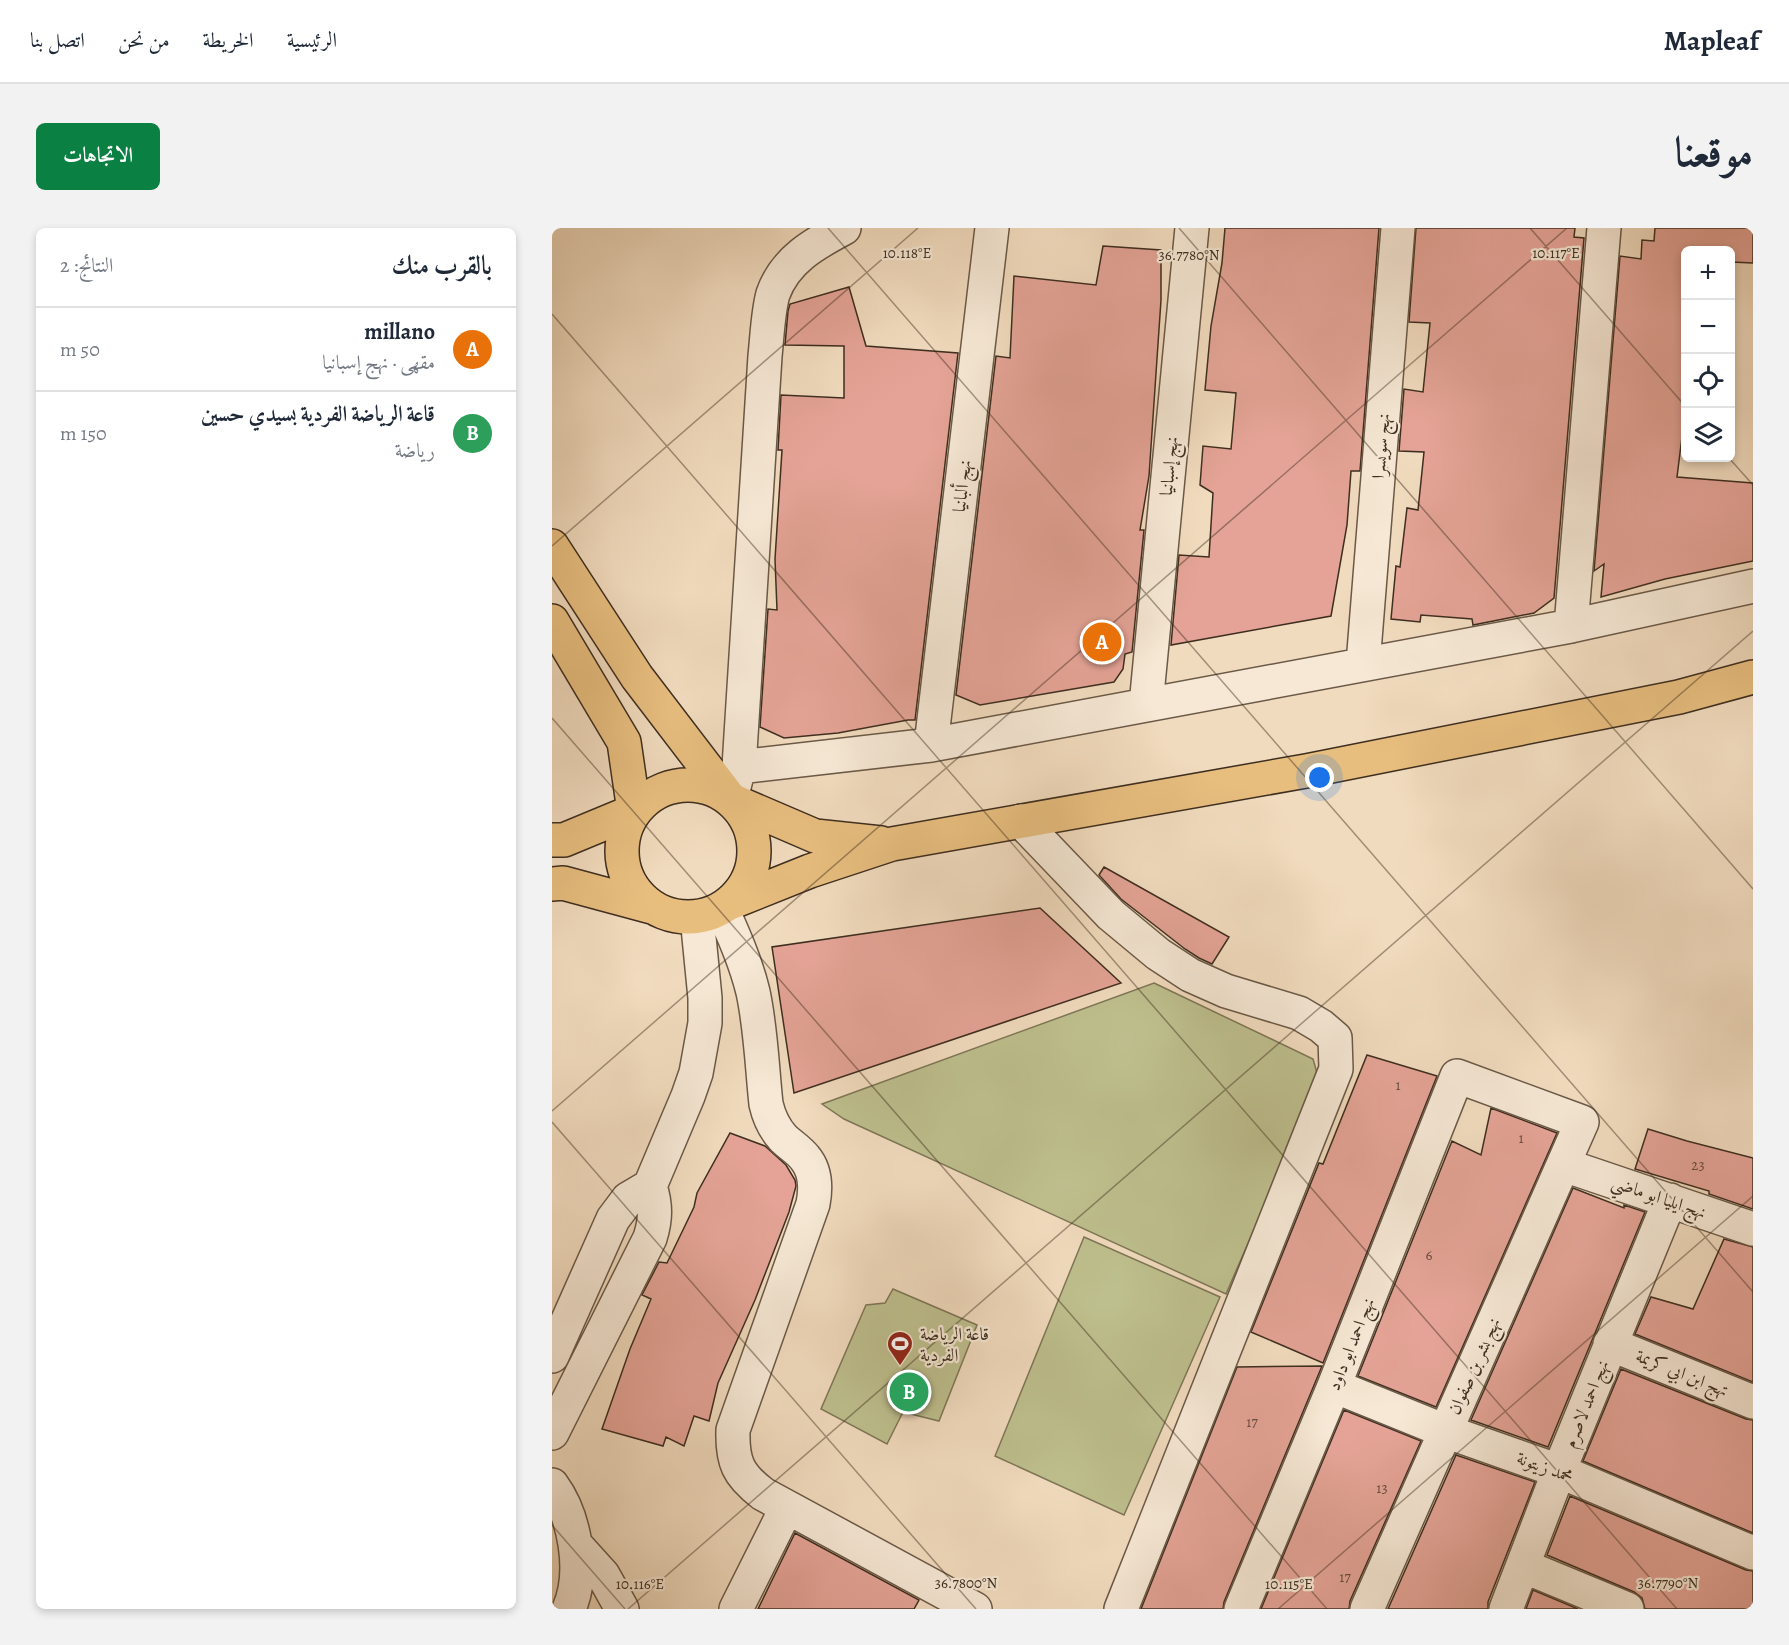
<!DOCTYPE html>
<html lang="ar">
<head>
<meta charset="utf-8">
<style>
  :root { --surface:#fff; --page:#f2f2f3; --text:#1f2937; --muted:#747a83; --line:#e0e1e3; --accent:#0b8043 }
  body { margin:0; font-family:Alegreya,Amiri,serif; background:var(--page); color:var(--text); direction:rtl }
  .controls { position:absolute; right:18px; top:18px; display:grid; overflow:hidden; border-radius:9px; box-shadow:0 3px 9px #0003 }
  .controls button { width:54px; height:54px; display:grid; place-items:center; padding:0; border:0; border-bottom:2px solid var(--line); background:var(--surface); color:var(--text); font:30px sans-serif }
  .you { position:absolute; left:768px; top:550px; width:21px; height:21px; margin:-15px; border:4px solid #fff; border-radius:50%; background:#1a73e8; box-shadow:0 0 0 9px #1a73e833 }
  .badge { display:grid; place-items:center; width:39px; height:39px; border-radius:50%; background:var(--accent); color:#fff; font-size:20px; font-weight:700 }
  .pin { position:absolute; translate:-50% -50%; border:3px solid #fff; box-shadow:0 2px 6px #0006 }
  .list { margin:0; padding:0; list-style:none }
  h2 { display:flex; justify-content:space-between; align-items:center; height:78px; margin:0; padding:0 24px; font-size:26px }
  h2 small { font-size:20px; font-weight:400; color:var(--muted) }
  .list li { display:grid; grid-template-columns:39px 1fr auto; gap:18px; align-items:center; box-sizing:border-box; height:84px; padding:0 24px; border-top:2px solid var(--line) }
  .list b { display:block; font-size:22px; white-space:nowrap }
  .list p { margin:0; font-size:20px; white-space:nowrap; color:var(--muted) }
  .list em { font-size:20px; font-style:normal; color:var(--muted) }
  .icon { flex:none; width:33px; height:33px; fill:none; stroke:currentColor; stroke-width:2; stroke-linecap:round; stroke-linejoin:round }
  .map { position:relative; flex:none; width:1201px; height:1381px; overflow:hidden; direction:ltr; border-radius:9px }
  header { display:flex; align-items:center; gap:36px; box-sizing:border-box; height:84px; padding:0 30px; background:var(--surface); border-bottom:2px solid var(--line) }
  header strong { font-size:28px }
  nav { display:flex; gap:33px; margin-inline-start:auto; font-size:21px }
  .intro { display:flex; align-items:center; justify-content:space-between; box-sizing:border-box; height:144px; padding:0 36px }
  h1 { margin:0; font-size:42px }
  .button { padding:15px 27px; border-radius:9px; background:var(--accent); color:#fff; font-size:21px; font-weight:700 }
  main { display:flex; gap:36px; padding:0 36px }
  aside { flex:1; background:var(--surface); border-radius:9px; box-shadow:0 3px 9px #0003 }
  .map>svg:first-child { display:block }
  .green { fill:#bebf8e; stroke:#7e7657; stroke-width:1.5 }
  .building { fill:#e4a396; stroke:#3e2e20; stroke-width:1.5 }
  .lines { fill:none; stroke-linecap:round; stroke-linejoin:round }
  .minor-casing { stroke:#6b5948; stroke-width:36 }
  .major-casing { stroke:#3e2e20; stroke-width:36 }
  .highway-casing { stroke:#3e2e20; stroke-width:36 }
  .minor { stroke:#f6e8d5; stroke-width:33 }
  .major { stroke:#e8be7f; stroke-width:33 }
  .highway { stroke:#e8be7f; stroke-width:33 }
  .ticks { fill:none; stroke:#3e2e20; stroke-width:1.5; stroke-opacity:0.45 }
  .labels { text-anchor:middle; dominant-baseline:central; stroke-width:4.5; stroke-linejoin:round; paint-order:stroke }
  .number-label { font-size:15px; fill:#684b3e }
  .street-label { font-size:18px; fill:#3e2e20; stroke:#f6e8d5 }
  .poi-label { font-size:18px; fill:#3e2e20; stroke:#f6e8d5; text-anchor:start }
  .ticks-label { font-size:15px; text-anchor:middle; fill:#3e2e20; stroke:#f6e8d5; stroke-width:4.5; stroke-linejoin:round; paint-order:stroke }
</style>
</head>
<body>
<header>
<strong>Mapleaf</strong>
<nav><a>الرئيسية</a><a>الخريطة</a><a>من نحن</a><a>اتصل بنا</a></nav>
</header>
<div class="intro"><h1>موقعنا</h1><a class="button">الاتجاهات</a></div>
<main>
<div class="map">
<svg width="1201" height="1381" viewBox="0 0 1201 1381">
  <rect width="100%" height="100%" fill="#f1dbbe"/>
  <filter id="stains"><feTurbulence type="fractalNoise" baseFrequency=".00333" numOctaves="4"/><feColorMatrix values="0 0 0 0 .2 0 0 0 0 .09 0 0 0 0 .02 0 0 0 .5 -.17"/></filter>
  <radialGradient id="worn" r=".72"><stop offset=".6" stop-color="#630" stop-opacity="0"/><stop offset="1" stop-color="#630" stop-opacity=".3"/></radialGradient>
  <path class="green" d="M 602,755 L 761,831 L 767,852 L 674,1066 L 292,891 L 270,876 Z
    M 532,1009 L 668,1069 L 572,1287 L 443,1228 Z
    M 341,1061 L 425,1097 L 387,1193 L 351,1184 L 335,1216 L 269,1181 L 314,1077 L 333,1075 Z"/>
  <path class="building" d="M 673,0 L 827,0 L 808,243 L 799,243 L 795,297 L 779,388 L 619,417 L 627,327 L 657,329 L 661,265 L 648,257 L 651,218 L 679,221 L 684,165 L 653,162 L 659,98 L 670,35 Z
    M 864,0 L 1023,0 L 1022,9 L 1032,10 L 1002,370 L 982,385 L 921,397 L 920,391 L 869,387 L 868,394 L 839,391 L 844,338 L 848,339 L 855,280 L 866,282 L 872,224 L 847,223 L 852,161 L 871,164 L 878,95 L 857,94 Z
    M 1103,0 L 1201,0 L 1201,35 L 1179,34 L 1179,22 L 1134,22 L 1134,177 L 1125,249 L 1201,255 L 1201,333 L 1113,351 L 1049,369 L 1052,336 L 1042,343 L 1068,28 L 1089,31 L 1090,12 L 1102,13 Z
    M 551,18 L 609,22 L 609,72 L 597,248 L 588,302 L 592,302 L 580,424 L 573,426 L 571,441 L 562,454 L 428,477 L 404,467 L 444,128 L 458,130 L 462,48 L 544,57 Z
    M 297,59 L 314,118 L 406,125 L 363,492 L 356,492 L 286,505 L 232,510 L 208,499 L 216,381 L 225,382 L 223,331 L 230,222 L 226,222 L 229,167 L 292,170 L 292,118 L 233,117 L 236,83 L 238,76 Z
    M 552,639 L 677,709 L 660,736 L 647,730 L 633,721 L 569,671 L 547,647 Z
    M 488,680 L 569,755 L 242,865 L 220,719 Z
    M 815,827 L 885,848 L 771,1135 L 699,1104 L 767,935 L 771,936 Z
    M 939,880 L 1005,905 L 884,1179 L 806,1148 L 900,913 L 929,927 Z
    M 1096,901 L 1135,913 L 1201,930 L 1201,981 L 1157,966 L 1157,963 L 1083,941 Z
    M 178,905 L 213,918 L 234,937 L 243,952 L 244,958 L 237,984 L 203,1072 L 166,1155 L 157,1193 L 142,1188 L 132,1218 L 114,1209 L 111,1218 L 50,1201 L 78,1121 L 99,1071 L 90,1067 L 107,1034 L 115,1035 L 142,979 L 145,965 Z
    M 1021,960 L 1072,980 L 1072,977 L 1093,984 L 996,1219 L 919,1192 Z
    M 1172,1011 L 1201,1019 L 1201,1154 L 1083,1106 L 1099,1069 L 1141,1081 Z
    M 770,1138 L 672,1374 L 671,1381 L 589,1381 L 685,1139 Z
    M 1069,1141 L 1194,1191 L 1201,1192 L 1201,1305 L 1031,1233 Z
    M 792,1182 L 869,1213 L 798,1373 L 797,1381 L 709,1381 Z
    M 904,1227 L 983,1254 L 936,1374 L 936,1381 L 836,1381 Z
    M 1018,1268 L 1194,1342 L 1201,1343 L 1201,1381 L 1093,1381 L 1090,1370 L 1082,1364 L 995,1327 Z
    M 243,1305 L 367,1372 L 362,1381 L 206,1381 Z
    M 981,1362 L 1026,1381 L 974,1381 Z"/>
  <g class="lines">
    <defs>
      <path id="minor" d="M 1019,398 L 1052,0
        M 811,436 L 846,0
        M 594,477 L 640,0
        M 379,517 L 440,0
        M 187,539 L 379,517 L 1019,398 L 1201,358
        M 182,559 L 187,539 L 213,128 C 215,110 216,83 221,66 C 233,32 262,16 292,0
        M 469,593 L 559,687 L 606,726 L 638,747 L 674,763 L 747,785 L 769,798 L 783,810 L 784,841 L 569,1381
        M 170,681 C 182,708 194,735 201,764 C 209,801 210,839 214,876 C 217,889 222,900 231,910 C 238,917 247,922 253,930 C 264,943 264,960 261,976 L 181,1202 C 180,1234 186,1247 211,1266 L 423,1381
        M 1012,937 L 1201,1001
        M 1058,1116 L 1201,1174
        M 0,1128 L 61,991 L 76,971 L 98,958 L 136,868 L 144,845 L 153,795 L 153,770 L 145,689
        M 782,1158 L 893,1203 L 1007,1243 L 1201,1325
        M 0,1205 L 98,1010 C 104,991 104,977 98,958
        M 0,1257 C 23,1288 33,1344 17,1381
        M 23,1316 L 51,1347 L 70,1381
        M 971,1338 L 1075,1381
        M 184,1381 L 235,1279
        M 689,1381 L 782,1158 L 905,848 L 1030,894 L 815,1381
        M 954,1381 L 1007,1243 L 1118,972"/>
      <path id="major" d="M70 623a66 66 0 1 1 132 0a66 66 0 1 1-132 0Z
        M 179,572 L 263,608 L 329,615
        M 0,612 L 12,612 L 82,583
        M 0,656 L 11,655 L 100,679
        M 178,675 L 258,643 L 340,616 L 754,543 L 1127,469 L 1201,449"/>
      <path id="highway" d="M 0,318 L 85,449 L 179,572
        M 0,393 L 72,514 L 82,583"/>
    </defs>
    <use href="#minor" class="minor-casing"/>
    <use href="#major" class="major-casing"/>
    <use href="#highway" class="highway-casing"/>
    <use href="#minor" class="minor"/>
    <use href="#major" class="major"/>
    <use href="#highway" class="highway"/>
  </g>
  <path class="ticks" d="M 276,0 L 1201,1064M 627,0 L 1201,661M 978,0 L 1134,179M 0,86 L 1125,1381M 1177,230 L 1201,257M 0,318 L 366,0M 0,490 L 775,1381M 0,883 L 1015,0M 0,894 L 424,1381M 0,1297 L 73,1381M 76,1381 L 1201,403M 726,1381 L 1201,968"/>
  <defs>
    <symbol id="stadium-pin" viewBox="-11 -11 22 30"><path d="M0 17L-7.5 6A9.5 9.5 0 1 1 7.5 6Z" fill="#8f2418" stroke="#f6e8d5"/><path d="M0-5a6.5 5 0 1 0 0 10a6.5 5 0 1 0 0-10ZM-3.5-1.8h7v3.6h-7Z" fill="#fff"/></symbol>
  </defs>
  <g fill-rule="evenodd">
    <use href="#stadium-pin" x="333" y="1101" width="30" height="40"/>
  </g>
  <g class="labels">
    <g class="number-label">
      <text x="846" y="857">1</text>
      <text x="969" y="910">1</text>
      <text x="1146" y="937">23</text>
      <text x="877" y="1027">6</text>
      <text x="700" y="1194">17</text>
      <text x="830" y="1260">13</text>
      <text x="793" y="1349">17</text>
    </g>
    <g class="street-label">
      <text transform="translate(829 218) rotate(-85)">نهج سويسرا</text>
      <text transform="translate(617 238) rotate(-84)">نهج إسبانيا</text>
      <text transform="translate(410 258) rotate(-83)">نهج ألبانيا</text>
      <text transform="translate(1107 969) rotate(19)">نهج ايليا ابو ماضي</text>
      <text transform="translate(799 1116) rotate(-68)">نهج احمد ابو داود</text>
      <text transform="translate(922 1138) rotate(-66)">نهج بشر بن صفوان</text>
      <text transform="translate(1130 1145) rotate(22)">تهج ابن ابي كريمة</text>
      <text transform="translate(1034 1176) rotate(-68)">نهج احمد لاصرم</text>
      <text transform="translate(993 1239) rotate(20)">محمد زيتونة</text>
    </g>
    <g class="poi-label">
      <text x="368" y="1106">قاعة الرياضة<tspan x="368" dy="21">الفردية</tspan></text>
    </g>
  </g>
  <g class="ticks-label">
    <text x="355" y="30">10.118°E</text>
    <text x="1004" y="30">10.117°E</text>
    <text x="637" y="32">36.7780°N</text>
    <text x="414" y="1360">36.7800°N</text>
    <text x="1116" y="1360">36.7790°N</text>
    <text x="88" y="1361">10.116°E</text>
    <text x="737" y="1361">10.115°E</text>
  </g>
  <rect width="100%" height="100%" filter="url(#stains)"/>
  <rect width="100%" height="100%" fill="url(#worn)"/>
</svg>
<div class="controls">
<button>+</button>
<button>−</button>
<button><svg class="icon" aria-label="locate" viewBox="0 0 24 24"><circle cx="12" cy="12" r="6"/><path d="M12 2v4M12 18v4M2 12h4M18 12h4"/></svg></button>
<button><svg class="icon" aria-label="layers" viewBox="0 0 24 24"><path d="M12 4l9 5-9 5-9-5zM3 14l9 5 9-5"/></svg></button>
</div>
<div class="you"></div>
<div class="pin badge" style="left:550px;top:414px;background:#e8710a">A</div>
<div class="pin badge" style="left:357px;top:1164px;background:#2e9e5b">B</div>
</div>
<aside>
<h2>بالقرب منك<small>النتائج: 2</small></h2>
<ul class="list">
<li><span class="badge" style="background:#e8710a">A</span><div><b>millano</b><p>مقهى · نهج إسبانيا</p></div><em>50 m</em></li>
<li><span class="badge" style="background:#2e9e5b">B</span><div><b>قاعة الرياضة الفردية بسيدي حسين</b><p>رياضة</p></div><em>150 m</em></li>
</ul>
</aside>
</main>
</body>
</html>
